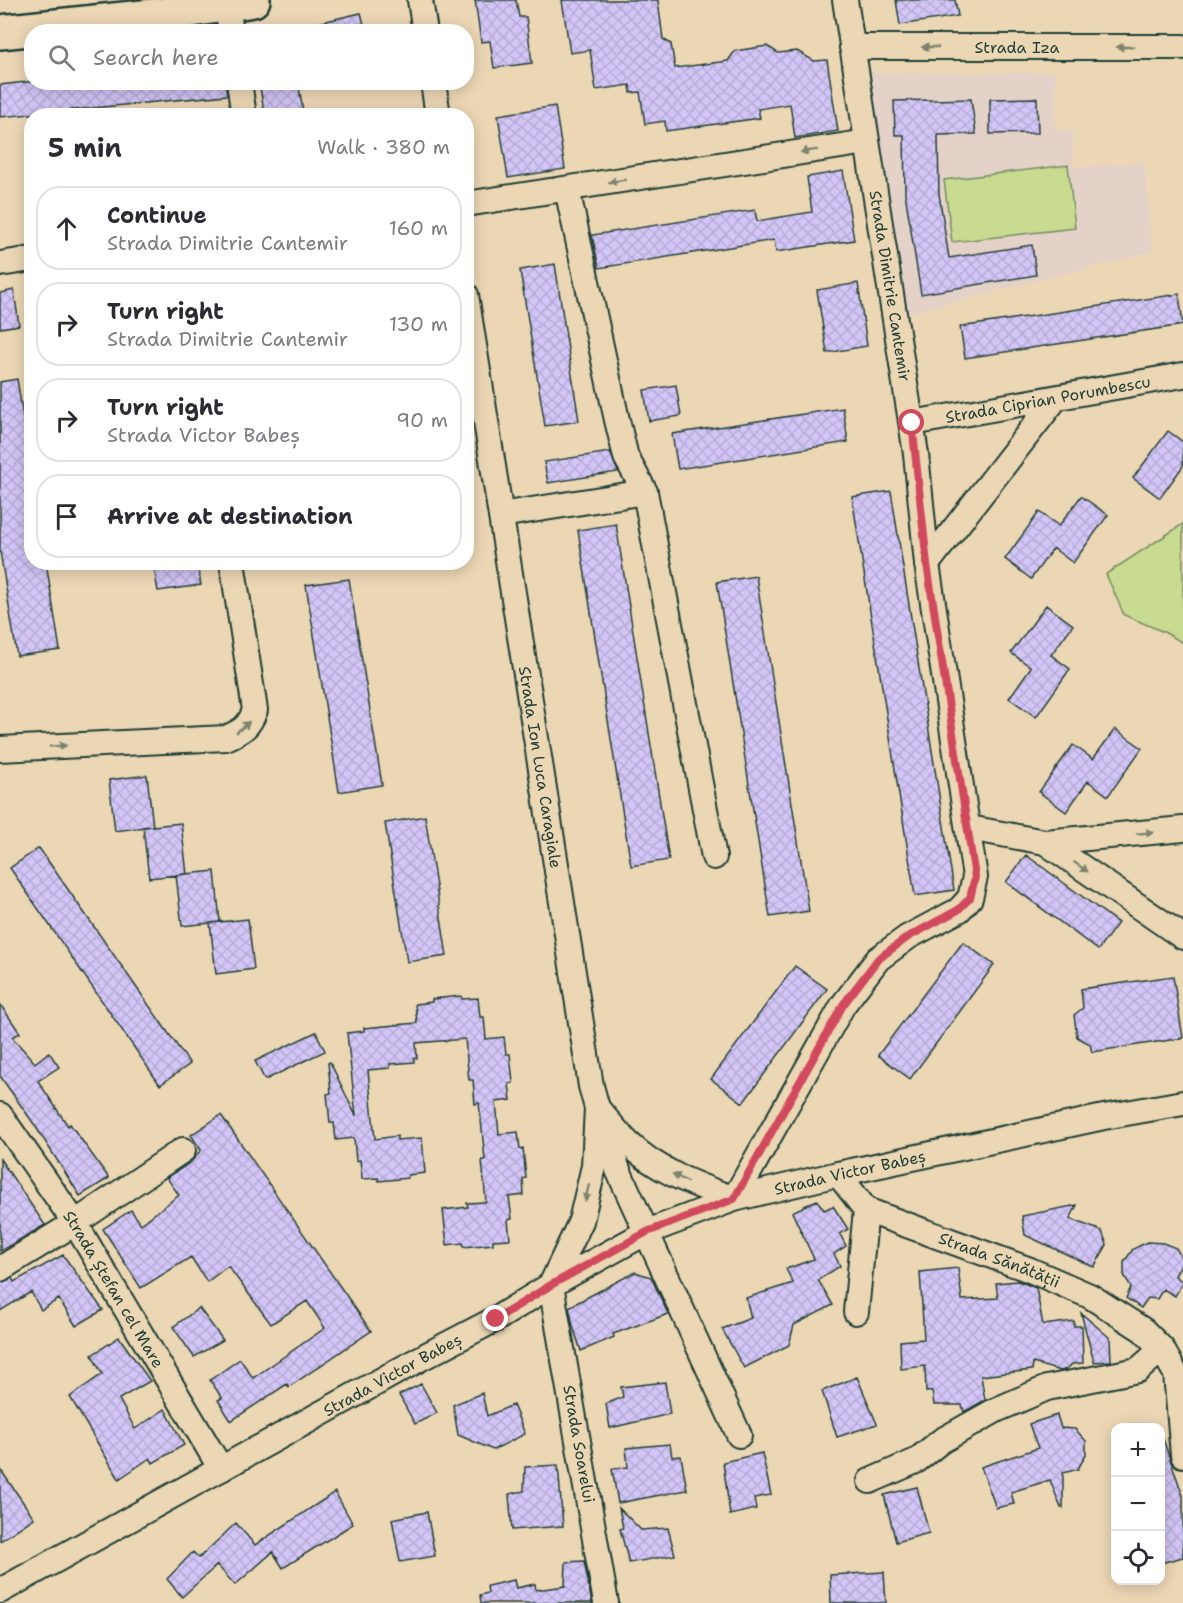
<!DOCTYPE html>
<html lang="en">
<head>
<meta charset="utf-8">
<style>
  :root { --surface:#fff; --page:#f2f2f3; --text:#2b2b33; --muted:#7c7c81; --line:#e1e1e2 }
  body { margin:0; font-family:"Shantell Sans",sans-serif; background:var(--page); color:var(--text) }
  .controls { position:absolute; right:18px; bottom:18px; display:grid; overflow:hidden; border-radius:12px; box-shadow:0 3px 15px #0003 }
  .controls button { width:54px; height:54px; display:grid; place-items:center; padding:0; border:0; border-bottom:2px solid var(--line); background:var(--surface); color:var(--text); font:30px sans-serif }
  .stop { position:absolute; width:18px; height:18px; margin:-14px; border:4px solid #d1495b; border-radius:50%; background:#fff }
  .stop.end { background:#d1495b; border-color:#fff; box-shadow:0 2px 6px #0008 }
  .list { margin:0; padding:0; list-style:none }
  h2 { display:flex; justify-content:space-between; align-items:center; height:78px; margin:0; padding:0 24px; font-size:26px }
  h2 small { font-size:20px; font-weight:400; color:var(--muted) }
  .list li { display:grid; grid-template-columns:39px 1fr auto; gap:18px; align-items:center; box-sizing:border-box; height:84px; margin:0 12px 12px; padding:0 12px; border:2px solid var(--line); border-radius:24px }
  .list b { display:block; font-size:22px; white-space:nowrap }
  .list p { margin:0; font-size:20px; white-space:nowrap; color:var(--muted) }
  .list em { font-size:20px; font-style:normal; color:var(--muted) }
  .icon { flex:none; width:33px; height:33px; fill:none; stroke:currentColor; stroke-width:2; stroke-linecap:round; stroke-linejoin:round }
  .map { position:relative; flex:none; width:1183px; height:1603px; overflow:hidden }
  .search { position:absolute; background:var(--surface); box-shadow:0 3px 15px #0003; left:24px; top:24px; width:450px; height:66px; display:flex; align-items:center; gap:15px; box-sizing:border-box; padding:0 21px; border-radius:24px; color:var(--muted); font-size:22px }
  .panel { position:absolute; background:var(--surface); box-shadow:0 3px 15px #0003; left:24px; top:108px; width:450px; height:462px; border-radius:24px }
  .map>svg:first-child { display:block }
  .built { fill:#e4d2c8 }
  .park { fill:#c8db90; stroke:#748c62; stroke-width:1.5 }
  .building { fill:url(#building-cross-hatch); stroke:#1f3d34; stroke-width:1.5 }
  .lines { fill:none; stroke-linecap:round; stroke-linejoin:round }
  .street-casing { stroke:#1f3d34; stroke-width:28 }
  .secondary-casing { stroke:#1f3d34; stroke-width:38 }
  .street { stroke:#ecd7b5; stroke-width:24 }
  .secondary { stroke:#ecd7b5; stroke-width:33 }
  .oneway { fill:#7b826e }
  .route { stroke:#d1495b; stroke-width:8 }
  .labels { text-anchor:middle; dominant-baseline:central; stroke-width:5; stroke-linejoin:round; paint-order:stroke }
  .street-label { font-size:16px; fill:#1f3d34; stroke:#ecd7b5 }
</style>
</head>
<body>
<div class="map">
<svg width="1183" height="1603" viewBox="0 0 1183 1603">
  <defs>
    <pattern id="building-cross-hatch" width="8" height="8" patternUnits="userSpaceOnUse" patternTransform="scale(1.5)"><rect width="8" height="8" fill="#d3c5f6"/><path d="M0 0l8 8M0 8l8-8" fill="none" stroke="#b5aad4"/></pattern>
  </defs>
  <rect width="100%" height="100%" fill="#ecd7b5"/>
  <filter id="ink" filterUnits="userSpaceOnUse"><feTurbulence type="fractalNoise" baseFrequency=".0167" numOctaves="2"/><feDisplacementMap in="SourceGraphic" scale="12" xChannelSelector="R" yChannelSelector="G"/><feConvolveMatrix kernelMatrix="1 2 1 2 8 2 1 2 1" color-interpolation-filters="sRGB"/></filter>
  <g filter="url(#ink)">
    <path class="built" d="M 866,73 L 1056,73 L 1056,130 L 1073,130 L 1073,167 L 1145,162 L 1152,252 L 905,314 Z"/>
    <path class="park" d="M 1068,165 L 1075,228 L 952,242 L 944,180 Z
      M 1183,524 L 1183,643 L 1164,632 L 1124,615 L 1106,574 Z"/>
    <path class="building" d="M 475,0 L 516,0 L 519,17 L 526,17 L 532,63 L 494,68 L 490,41 L 481,42 Z
      M 562,0 L 658,0 L 663,39 L 671,44 L 675,68 L 728,61 L 735,51 L 767,46 L 778,53 L 797,51 L 814,61 L 827,60 L 838,131 L 795,138 L 790,104 L 758,109 L 760,118 L 666,131 L 665,121 L 645,124 L 640,92 L 631,93 L 630,85 L 596,90 L 590,50 L 570,53 Z
      M 896,0 L 955,0 L 958,16 L 900,25 Z
      M 361,13 L 366,32 L 310,32 L 309,25 Z
      M 26,82 L 225,82 L 227,95 L 0,117 L 0,85 Z
      M 259,82 L 298,82 L 304,116 L 265,116 Z
      M 1037,98 L 1038,133 L 990,134 L 990,99 Z
      M 971,99 L 976,134 L 938,135 L 939,194 L 949,258 L 1032,245 L 1036,275 L 921,294 L 905,193 L 904,135 L 895,135 L 894,101 Z
      M 555,106 L 565,169 L 508,178 L 498,115 Z
      M 843,171 L 854,240 L 776,252 L 774,240 L 599,268 L 592,235 L 755,210 L 757,221 L 812,212 L 807,177 Z
      M 555,264 L 579,421 L 545,426 L 520,270 Z
      M 858,283 L 867,346 L 827,353 L 817,290 Z
      M 14,290 L 19,325 L 0,328 L 0,293 Z
      M 1179,294 L 1183,325 L 965,358 L 960,327 Z
      M 17,379 L 32,473 L 32,562 L 46,562 L 60,650 L 17,656 L 0,551 L 0,382 Z
      M 676,385 L 681,416 L 649,421 L 644,390 Z
      M 843,408 L 848,442 L 678,469 L 672,434 Z
      M 1168,431 L 1183,442 L 1183,466 L 1160,498 L 1133,478 Z
      M 610,452 L 618,472 L 548,483 L 544,462 Z
      M 891,491 L 954,890 L 915,896 L 852,497 Z
      M 1081,496 L 1108,515 L 1073,563 L 1053,548 L 1031,579 L 1005,559 L 1039,512 L 1059,526 Z
      M 616,524 L 669,860 L 631,866 L 578,530 Z
      M 153,562 L 197,562 L 201,585 L 158,591 Z
      M 756,576 L 809,911 L 770,917 L 717,582 Z
      M 349,579 L 382,785 L 339,792 L 306,585 Z
      M 1046,605 L 1073,625 L 1051,655 L 1070,669 L 1036,717 L 1009,698 L 1031,667 L 1011,653 Z
      M 1115,729 L 1142,748 L 1108,796 L 1088,781 L 1066,812 L 1039,792 L 1073,745 L 1093,759 Z
      M 147,775 L 153,826 L 115,831 L 109,780 Z
      M 425,816 L 447,956 L 407,962 L 385,823 Z
      M 181,823 L 187,874 L 149,878 L 143,827 Z
      M 39,848 L 190,1064 L 160,1085 L 10,868 Z
      M 1026,855 L 1118,923 L 1098,950 L 1006,882 Z
      M 215,871 L 220,922 L 182,926 L 176,875 Z
      M 248,919 L 254,969 L 216,974 L 210,923 Z
      M 963,942 L 994,965 L 910,1079 L 878,1055 Z
      M 795,966 L 827,989 L 743,1103 L 711,1079 Z
      M 1173,976 L 1183,1038 L 1092,1052 L 1090,1044 L 1077,1037 L 1074,1015 L 1083,1008 L 1081,989 Z
      M 461,996 L 462,999 L 478,998 L 480,1017 L 484,1017 L 486,1039 L 504,1037 L 506,1054 L 510,1054 L 513,1083 L 509,1084 L 511,1100 L 496,1102 L 499,1134 L 518,1132 L 520,1149 L 523,1148 L 526,1178 L 523,1179 L 524,1195 L 509,1197 L 512,1219 L 508,1220 L 510,1239 L 493,1240 L 493,1244 L 464,1247 L 463,1243 L 447,1245 L 443,1210 L 468,1207 L 467,1203 L 486,1202 L 482,1160 L 485,1160 L 481,1120 L 479,1103 L 475,1104 L 473,1080 L 469,1080 L 465,1039 L 416,1043 L 417,1058 L 414,1058 L 414,1062 L 390,1064 L 390,1068 L 368,1070 L 375,1139 L 397,1136 L 397,1140 L 422,1138 L 425,1173 L 408,1175 L 408,1178 L 379,1181 L 378,1178 L 362,1179 L 360,1160 L 356,1161 L 354,1138 L 336,1140 L 334,1123 L 330,1123 L 327,1094 L 331,1093 L 328,1063 L 330,1062 L 356,1116 L 347,1033 L 364,1031 L 364,1028 L 417,1023 L 415,1004 L 432,1002 L 432,999 Z
      M 0,1004 L 20,1033 L 12,1037 L 35,1063 L 49,1052 L 59,1067 L 38,1081 L 68,1126 L 70,1124 L 109,1178 L 80,1196 L 34,1124 L 0,1076 Z
      M 316,1032 L 325,1051 L 265,1080 L 255,1061 Z
      M 221,1115 L 371,1331 L 289,1387 L 287,1384 L 231,1421 L 218,1400 L 222,1398 L 210,1380 L 240,1359 L 253,1378 L 325,1328 L 307,1301 L 271,1324 L 228,1266 L 207,1282 L 191,1257 L 141,1288 L 103,1229 L 131,1210 L 141,1224 L 179,1195 L 167,1178 L 191,1162 L 201,1150 L 191,1135 Z
      M 0,1159 L 45,1225 L 0,1251 Z
      M 817,1200 L 824,1210 L 833,1206 L 848,1229 L 840,1234 L 846,1246 L 834,1254 L 840,1266 L 818,1280 L 833,1305 L 794,1325 L 789,1345 L 744,1368 L 722,1329 L 751,1318 L 746,1298 L 793,1283 L 786,1269 L 814,1259 L 792,1212 Z
      M 1077,1205 L 1070,1219 L 1102,1231 L 1107,1245 L 1094,1267 L 1025,1235 L 1022,1216 Z
      M 1147,1242 L 1163,1243 L 1176,1248 L 1183,1260 L 1175,1276 L 1183,1282 L 1175,1296 L 1163,1289 L 1157,1299 L 1148,1298 L 1141,1308 L 1126,1298 L 1131,1287 L 1124,1275 L 1124,1262 L 1133,1249 Z
      M 63,1255 L 103,1310 L 76,1326 L 59,1299 L 41,1310 L 31,1292 L 0,1311 L 0,1283 L 12,1278 L 14,1282 Z
      M 958,1268 L 962,1300 L 998,1298 L 996,1283 L 1018,1281 L 1036,1288 L 1043,1325 L 1074,1321 L 1074,1326 L 1082,1326 L 1083,1363 L 1072,1364 L 1067,1369 L 1060,1371 L 1033,1363 L 1032,1370 L 981,1376 L 985,1400 L 964,1412 L 962,1405 L 934,1405 L 932,1391 L 926,1392 L 925,1366 L 901,1369 L 900,1341 L 924,1339 L 920,1272 Z
      M 635,1272 L 651,1277 L 668,1314 L 613,1334 L 614,1337 L 581,1351 L 573,1326 L 569,1307 Z
      M 199,1308 L 223,1340 L 194,1357 L 173,1327 Z
      M 1081,1313 L 1110,1338 L 1111,1361 L 1094,1362 Z
      M 119,1337 L 150,1381 L 119,1399 L 135,1429 L 165,1409 L 184,1445 L 153,1463 L 150,1458 L 119,1479 L 70,1397 L 102,1374 L 92,1355 Z
      M 857,1377 L 877,1424 L 837,1437 L 822,1391 Z
      M 665,1382 L 670,1414 L 610,1428 L 606,1404 L 623,1397 L 621,1387 Z
      M 421,1384 L 437,1413 L 415,1424 L 399,1395 Z
      M 482,1393 L 487,1416 L 513,1405 L 525,1434 L 493,1450 L 458,1435 L 453,1405 Z
      M 1057,1415 L 1061,1428 L 1075,1429 L 1086,1441 L 1086,1454 L 1078,1469 L 1063,1473 L 1063,1508 L 1061,1508 L 1050,1480 L 1011,1492 L 1014,1504 L 996,1508 L 981,1467 L 1038,1448 L 1029,1424 Z
      M 1163,1439 L 1183,1496 L 1183,1557 L 1161,1563 L 1161,1440 Z
      M 670,1444 L 672,1457 L 681,1456 L 687,1490 L 618,1503 L 612,1469 L 628,1467 L 626,1448 Z
      M 762,1453 L 771,1495 L 754,1498 L 756,1509 L 730,1515 L 723,1462 Z
      M 558,1465 L 563,1526 L 512,1530 L 509,1494 L 524,1491 L 525,1467 Z
      M 0,1469 L 34,1518 L 0,1541 Z
      M 917,1487 L 929,1533 L 896,1542 L 884,1495 Z
      M 335,1492 L 353,1524 L 283,1568 L 273,1552 L 235,1585 L 217,1565 L 182,1597 L 167,1579 L 193,1552 L 199,1558 L 236,1523 L 255,1545 Z
      M 619,1508 L 641,1530 L 668,1528 L 675,1555 L 629,1563 L 620,1529 L 623,1528 Z
      M 427,1512 L 435,1556 L 400,1562 L 392,1519 Z
      M 584,1561 L 592,1603 L 481,1603 L 480,1595 L 488,1593 L 487,1586 L 514,1580 L 516,1588 L 535,1584 L 536,1590 L 565,1586 L 566,1562 Z
      M 884,1572 L 886,1603 L 831,1603 L 830,1575 Z"/>
    <g class="lines">
      <defs>
        <g id="street">
          <path d="M 420,0 L 425,32"/>
          <path d="M 227,6 L 231,32"/>
          <path id="s1" d="M 852,47 L 1183,47"/>
          <path d="M 239,82 L 244,116"/>
          <path d="M 433,82 L 438,116"/>
          <path d="M 567,189 L 617,420 L 626,457 L 645,492"/>
          <path d="M 466,204 L 867,142"/>
          <path d="M 0,264 L 32,259"/>
          <path id="s2" d="M 466,295 L 591,1086 L 597,1108 L 618,1170 L 739,1435"/>
          <path id="s3" d="M 912,423 L 1183,375"/>
          <path d="M 501,515 L 645,492 L 714,857"/>
          <path d="M 927,564 L 1056,398"/>
          <path d="M 0,749 L 226,738 C 242,731 249,727 255,710 L 232,562"/>
          <path d="M 969,828 L 1045,842 L 1183,937"/>
          <path d="M 1045,842 L 1183,829"/>
          <path id="s4" d="M 0,1115 L 75,1223 L 221,1469"/>
          <path id="s5" d="M 838,1174 L 866,1210 L 1030,1270 L 1090,1296 L 1143,1330 L 1162,1349 L 1176,1374 L 1183,1455"/>
          <path d="M 0,1269 L 75,1223 L 183,1150"/>
          <path d="M 856,1312 L 866,1210"/>
          <path d="M 870,1481 L 916,1461 L 941,1441 L 996,1410 L 1047,1388 L 1138,1370 L 1162,1349"/>
          <path id="s6" d="M 0,1591 L 425,1356 L 496,1319 L 551,1285 L 647,1232 L 734,1199 L 838,1174 L 1104,1117 L 1183,1103"/>
          <path d="M 606,1603 L 551,1285 L 581,1221 L 594,1166 L 597,1108 C 607,1120 617,1132 628,1143 C 658,1172 697,1185 734,1199 L 843,1005 L 878,959 L 908,937 L 959,910 L 970,898 L 975,877 L 927,564 L 916,454 L 845,0"/>
        </g>
        <path id="secondary" d="M 0,32 L 162,15 L 253,0"/>
      </defs>
      <use href="#street" class="street-casing"/>
      <use href="#secondary" class="secondary-casing"/>
      <use href="#street" class="street"/>
      <use href="#secondary" class="secondary"/>
    </g>
    <defs><path id="oneway-solid" d="M-6-.8H1V-3.2L6.5 0L1 3.2V.8H-6Z" transform="scale(1.5)"/></defs>
    <g class="oneway">
      <use href="#oneway-solid" transform="translate(930 47) rotate(-180)"/>
      <use href="#oneway-solid" transform="translate(1125 47) rotate(-180)"/>
      <use href="#oneway-solid" transform="translate(809 151) rotate(171)"/>
      <use href="#oneway-solid" transform="translate(617 181) rotate(171)"/>
      <use href="#oneway-solid" transform="translate(243 727) rotate(-40)"/>
      <use href="#oneway-solid" transform="translate(58 746) rotate(-3)"/>
      <use href="#oneway-solid" transform="translate(1145 833) rotate(-5)"/>
      <use href="#oneway-solid" transform="translate(1081 867) rotate(35)"/>
      <use href="#oneway-solid" transform="translate(680 1178) rotate(-152)"/>
      <use href="#oneway-solid" transform="translate(587 1193) rotate(103)"/>
    </g>
  </g>
  <g class="lines" filter="url(#ink)">
    <path class="route" d="M 496,1319 L 551,1285 L 647,1232 L 734,1199 L 843,1005 L 878,959 L 908,937 L 958,910 L 970,898 L 975,877 L 927,564 L 912,423"/>
  </g>
  <g class="labels">
    <g class="street-label">
      <text stroke="none"><textPath href="#s1" startOffset="165">Strada Iza</textPath></text>
      <text transform="translate(890 286) rotate(81)">Strada Dimitrie Cantemir</text>
      <text stroke="none"><textPath href="#s3" startOffset="138">Strada Ciprian Porumbescu</textPath></text>
      <text stroke="none"><textPath href="#s2" startOffset="478">Strada Ion Luca Caragiale</textPath></text>
      <text stroke="none"><textPath href="#s6" startOffset="952">Strada Victor Babeș</textPath></text>
      <text stroke="none"><textPath href="#s5" startOffset="188">Strada Sănătății</textPath></text>
      <text stroke="none"><textPath href="#s4" startOffset="208">Strada Ștefan cel Mare</textPath></text>
      <text stroke="none"><textPath href="#s6" startOffset="448">Strada Victor Babeș</textPath></text>
      <text transform="translate(579 1444) rotate(80)">Strada Soarelui</text>
    </g>
  </g>
</svg>
<div class="controls">
<button>+</button>
<button>−</button>
<button><svg class="icon" aria-label="locate" viewBox="0 0 24 24"><circle cx="12" cy="12" r="6"/><path d="M12 2v4M12 18v4M2 12h4M18 12h4"/></svg></button>
</div>
<div class="stop" style="left:912px;top:423px"></div>
<div class="stop end" style="left:496px;top:1319px"></div>
<div class="search"><svg class="icon" aria-label="search" viewBox="0 0 24 24"><circle cx="10" cy="10" r="6"/><path d="M15 15l6 6"/></svg>Search here</div>
<section class="panel">
<h2>5 min<small>Walk · 380 m</small></h2>
<ul class="list">
<li><svg class="icon" aria-label="ahead" viewBox="0 0 24 24"><path d="M12 20V5M6 11l6-6 6 6"/></svg><div><b>Continue</b><p>Strada Dimitrie Cantemir</p></div><em>160 m</em></li>
<li><svg class="icon" aria-label="right" viewBox="0 0 24 24"><path d="M7 20v-9h11M14 6l5 5-5 5"/></svg><div><b>Turn right</b><p>Strada Dimitrie Cantemir</p></div><em>130 m</em></li>
<li><svg class="icon" aria-label="right" viewBox="0 0 24 24"><path d="M7 20v-9h11M14 6l5 5-5 5"/></svg><div><b>Turn right</b><p>Strada Victor Babeș</p></div><em>90 m</em></li>
<li><svg class="icon" aria-label="arrive" viewBox="0 0 24 24"><path d="M6 21V4h12l-3 4 3 4H6"/></svg><div><b>Arrive at destination</b></div></li>
</ul>
</section>
</div>
</body>
</html>
